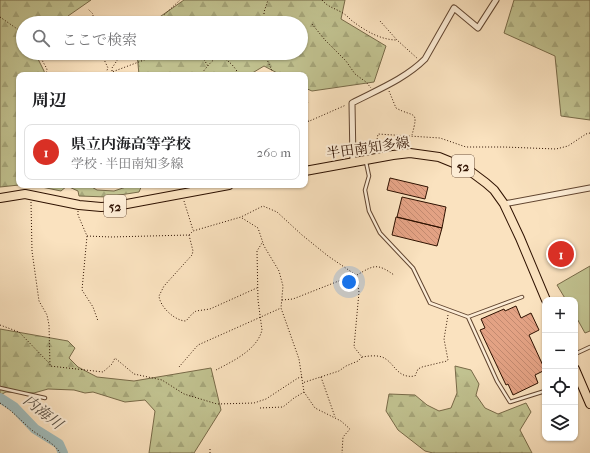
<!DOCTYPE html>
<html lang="ja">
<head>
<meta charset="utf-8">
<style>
  :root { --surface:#fff; --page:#f2f2f2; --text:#202124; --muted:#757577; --line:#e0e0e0; --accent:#d93025 }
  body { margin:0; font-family:"IM FELL French Canon","Noto Serif JP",serif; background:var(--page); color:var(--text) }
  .controls { position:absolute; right:12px; bottom:12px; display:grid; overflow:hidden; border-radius:8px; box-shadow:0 1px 3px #0004 }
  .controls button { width:36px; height:36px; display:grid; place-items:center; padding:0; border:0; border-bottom:1px solid var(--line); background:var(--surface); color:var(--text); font:20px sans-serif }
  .you { position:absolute; left:349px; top:282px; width:14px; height:14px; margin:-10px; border:3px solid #fff; border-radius:50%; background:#1a73e8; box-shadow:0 0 0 6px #1a73e833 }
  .badge { display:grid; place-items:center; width:26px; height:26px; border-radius:50%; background:var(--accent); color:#fff; font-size:13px; font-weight:700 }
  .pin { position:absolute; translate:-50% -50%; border:2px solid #fff; box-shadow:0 1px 4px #0006 }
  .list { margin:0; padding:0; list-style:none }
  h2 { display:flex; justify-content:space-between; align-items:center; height:52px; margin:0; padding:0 16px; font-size:17px }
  h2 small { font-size:13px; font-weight:400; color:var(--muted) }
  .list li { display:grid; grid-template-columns:26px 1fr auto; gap:12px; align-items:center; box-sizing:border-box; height:56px; margin:0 8px 8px; padding:0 8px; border:1px solid var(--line); border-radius:8px }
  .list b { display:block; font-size:15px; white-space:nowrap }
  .list p { margin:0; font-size:13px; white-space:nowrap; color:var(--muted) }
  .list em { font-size:13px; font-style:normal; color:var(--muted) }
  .icon { flex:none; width:22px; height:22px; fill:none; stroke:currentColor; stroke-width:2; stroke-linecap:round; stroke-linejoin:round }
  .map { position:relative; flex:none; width:590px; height:453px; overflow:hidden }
  .search { position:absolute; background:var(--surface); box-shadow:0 1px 3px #0004; left:16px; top:16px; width:292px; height:44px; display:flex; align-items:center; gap:10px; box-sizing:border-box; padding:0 14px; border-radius:22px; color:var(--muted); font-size:15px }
  .panel { position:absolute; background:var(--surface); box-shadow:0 1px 3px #0004; left:16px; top:72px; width:292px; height:116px; border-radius:8px }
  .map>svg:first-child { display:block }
  .green { fill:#c1c290; stroke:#786a48 }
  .forest { fill:url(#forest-firs); stroke:#786a48 }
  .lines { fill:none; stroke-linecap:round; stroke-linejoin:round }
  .river { stroke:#a1bcbb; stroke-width:10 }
  .building { fill:url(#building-back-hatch); stroke:#2e1100 }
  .service-casing { stroke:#614530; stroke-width:4.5 }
  .minor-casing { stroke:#614530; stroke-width:7 }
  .primary-casing { stroke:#2e1100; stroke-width:10 }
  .path { stroke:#2e1100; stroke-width:1; stroke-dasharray:1 2; stroke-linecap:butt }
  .service { stroke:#fcecd5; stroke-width:2.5 }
  .minor { stroke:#fcecd5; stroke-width:5 }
  .primary { stroke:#fae2bf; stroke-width:8 }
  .labels { text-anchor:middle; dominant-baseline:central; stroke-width:4; stroke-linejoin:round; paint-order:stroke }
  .shield { fill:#fcecd5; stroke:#6c5340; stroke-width:1 }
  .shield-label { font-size:13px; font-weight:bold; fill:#2e1100 }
  .street-label { font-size:14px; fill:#2e1100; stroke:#fcecd5 }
  .water-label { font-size:15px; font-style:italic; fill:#564d41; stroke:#fcecd5 }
</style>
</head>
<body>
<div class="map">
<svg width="590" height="453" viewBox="0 0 590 453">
  <defs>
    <pattern id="forest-firs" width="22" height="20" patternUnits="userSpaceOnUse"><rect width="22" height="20" fill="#c1c290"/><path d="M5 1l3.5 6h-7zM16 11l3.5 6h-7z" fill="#a6a67a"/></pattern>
    <pattern id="building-back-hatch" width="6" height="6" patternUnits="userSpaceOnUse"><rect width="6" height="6" fill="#e3a284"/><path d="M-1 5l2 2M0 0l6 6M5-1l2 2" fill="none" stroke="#c38a70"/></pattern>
  </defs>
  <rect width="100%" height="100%" fill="#fae2bf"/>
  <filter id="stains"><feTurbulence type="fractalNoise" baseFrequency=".005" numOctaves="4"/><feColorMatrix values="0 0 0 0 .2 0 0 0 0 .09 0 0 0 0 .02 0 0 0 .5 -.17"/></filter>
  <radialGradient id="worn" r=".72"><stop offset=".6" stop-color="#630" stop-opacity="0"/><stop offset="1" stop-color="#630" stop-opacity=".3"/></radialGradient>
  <path class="green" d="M 590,266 L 590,331 L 585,333 L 575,315 L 575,300 L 566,300 L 557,285 Z"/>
  <path class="forest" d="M 0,0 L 91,0 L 68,16 L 65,23 L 23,23 L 23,53 L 35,53 L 44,71 L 45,75 L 19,75 L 19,185 L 0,187 Z
    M 184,0 L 345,0 L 341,19 L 386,46 L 374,82 L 312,91 L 305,88 L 305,75 L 281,75 L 264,66 L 249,75 L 139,75 L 137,53 L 301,53 L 301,23 L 151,23 Z
    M 514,0 L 590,0 L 590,120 L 561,116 L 555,56 L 504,33 Z
    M 32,185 L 88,185 L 97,190 L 114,191 L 132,185 L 142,185 L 139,192 L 107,197 L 79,196 L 78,191 L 67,186 L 61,191 Z
    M 0,329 L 68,341 L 75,348 L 69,358 L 78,367 L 97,377 L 134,381 L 211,368 L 221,410 L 194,453 L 149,453 L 155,411 L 145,400 L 125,402 L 93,392 L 85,393 L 74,390 L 48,389 L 34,393 L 6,392 L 0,395 Z
    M 455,366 L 471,370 L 479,384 L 476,395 L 485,408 L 498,414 L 526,403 L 531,412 L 520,430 L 532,453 L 433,453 L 425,451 L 398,430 L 386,411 L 389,394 L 415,395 L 427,405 L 439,411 L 451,408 L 457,393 Z"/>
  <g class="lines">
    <path class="river" d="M 0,398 L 14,407 L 35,429 L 59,444 L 63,453"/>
  </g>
  <path class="building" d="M 390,178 L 428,187 L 425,199 L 387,190 Z
    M 402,197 L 446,207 L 442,228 L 397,217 Z
    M 396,217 L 442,228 L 437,246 L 392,235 Z
    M 516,306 L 521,318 L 531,313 L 539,330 L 529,335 L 545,370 L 535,375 L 538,383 L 513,395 L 508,384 L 506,385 L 480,330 L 485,328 L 481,319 L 504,309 L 505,311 Z"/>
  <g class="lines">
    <defs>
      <path id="service" d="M 366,162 L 369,176 L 365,190 L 369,211 L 380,233 L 413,268 L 430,303 L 468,317 L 522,297
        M 468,317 L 497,381 L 510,402 L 545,391
        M 575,354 L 590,347
        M 0,388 L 45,398"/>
      <path id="minor" d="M 353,162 L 352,103 C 377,90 405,79 425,59 L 454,8 L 478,28 L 496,0
        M 504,204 L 590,188"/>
      <path id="primary" d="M 305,171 L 393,155 L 410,153 L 439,157 L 466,168 L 486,183 L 494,190 L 504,204 L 520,238 L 546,300
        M 0,198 L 25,194 L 79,205 L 101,207 L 116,206 L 229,185
        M 575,369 L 590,404"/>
    </defs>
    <use href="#service" class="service-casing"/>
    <use href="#minor" class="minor-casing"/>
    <use href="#primary" class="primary-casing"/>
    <path class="path" d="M 322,0 C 328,7 334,8 341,12 C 345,14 348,17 351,20 C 364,30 380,40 397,40
      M 0,17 L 23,33
      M 380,21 L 397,40 L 418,59
      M 87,23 L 93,16 L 93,14 L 88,9
      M 163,23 L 163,16 L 180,0
      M 264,23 L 264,12 L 268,0
      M 312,24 L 325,40 L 346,61 L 355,74 L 366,82 L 371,88
      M 38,53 L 47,69 L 46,75
      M 101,53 L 108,68 L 105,75
      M 198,53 L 201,55 L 208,66
      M 264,53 L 274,75
      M 112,71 L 112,68 L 122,53
      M 108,75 L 112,72 L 152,57 L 155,53
      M 200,75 C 205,70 210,62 215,59 C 224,53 236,68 239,75
      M 389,91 L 396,108 C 414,118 419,109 412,135
      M 305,97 L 308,101 L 305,113
      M 305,116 L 309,121
      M 305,123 L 346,105
      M 375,151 L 378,134 L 440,138 L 466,147 L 504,147 L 556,149 L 568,146 L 586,134 L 590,133
      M 29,187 L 32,185
      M 184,201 L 193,230
      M 31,202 L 32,251 L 39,301 L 47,315 L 49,325 L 50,366 L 103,372 L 112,364 L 115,358 L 134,374 L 162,380 L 184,394 L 217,404 L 254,403 L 266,399 L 298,378 L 302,377
      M 78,211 L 78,215 L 87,236 L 82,290 L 93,307 L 98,321
      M 242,218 L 258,228 L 264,246 L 279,271 L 283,286 L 281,308 L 299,359 L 304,392 L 315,408 L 341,421 L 350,429 L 343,437 L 342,453
      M 189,235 L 193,251 L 192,255 L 164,286 L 159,296 C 160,307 175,321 186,321 L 192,314 L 196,311 L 210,309 L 259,287
      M 87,236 L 111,237 L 189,235 L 193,231 L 241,217 L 263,206 L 277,212 L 302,235 L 328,256 L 356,275 L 359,292 L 354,347 L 362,357 L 358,361 L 346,366 L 339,371 L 302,383
      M 357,275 C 374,265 377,263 394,275
      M 282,300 L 293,299 L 354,275
      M 0,325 L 19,332 L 49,363
      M 362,357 C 368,356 376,355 382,357 C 395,362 396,379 415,376 L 418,369 L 422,367 L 447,361 L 448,360 L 444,339 L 448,315
      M 179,367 L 198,345 L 281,308
      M 216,370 C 233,361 257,350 262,330 L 258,300 L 257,251 L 262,243
      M 321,377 L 335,417
      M 0,403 C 13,411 22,422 33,431 C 43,438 54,443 60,453
      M 260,408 L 283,407 L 294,398 L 304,392
      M 210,449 L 210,453"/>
    <use href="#service" class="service"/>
    <use href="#minor" class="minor"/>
    <use href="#primary" class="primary"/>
  </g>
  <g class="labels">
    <g class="shield">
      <rect x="452" y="155" width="22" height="22" rx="3"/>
      <rect x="104" y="195" width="22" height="22" rx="3"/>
    </g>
    <g class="shield-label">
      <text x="463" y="166">52</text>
      <text x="115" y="206">52</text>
    </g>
    <g class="street-label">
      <text transform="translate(368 148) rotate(-8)">半田南知多線</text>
    </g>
    <g class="water-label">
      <text transform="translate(43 412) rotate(39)">内海川</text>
    </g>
  </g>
  <rect width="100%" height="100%" filter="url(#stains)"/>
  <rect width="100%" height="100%" fill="url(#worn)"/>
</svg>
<div class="controls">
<button>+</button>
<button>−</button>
<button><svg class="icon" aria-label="locate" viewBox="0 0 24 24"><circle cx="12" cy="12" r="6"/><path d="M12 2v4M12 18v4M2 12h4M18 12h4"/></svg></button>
<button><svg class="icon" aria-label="layers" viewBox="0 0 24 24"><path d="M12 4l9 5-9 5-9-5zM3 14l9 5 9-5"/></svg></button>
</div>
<div class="you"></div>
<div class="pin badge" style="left:561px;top:254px">1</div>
<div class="search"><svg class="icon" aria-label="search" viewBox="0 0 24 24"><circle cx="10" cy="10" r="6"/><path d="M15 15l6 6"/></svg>ここで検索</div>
<section class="panel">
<h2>周辺<small></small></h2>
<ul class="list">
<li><span class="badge">1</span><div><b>県立内海高等学校</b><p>学校 · 半田南知多線</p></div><em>260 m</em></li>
</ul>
</section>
</div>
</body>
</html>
